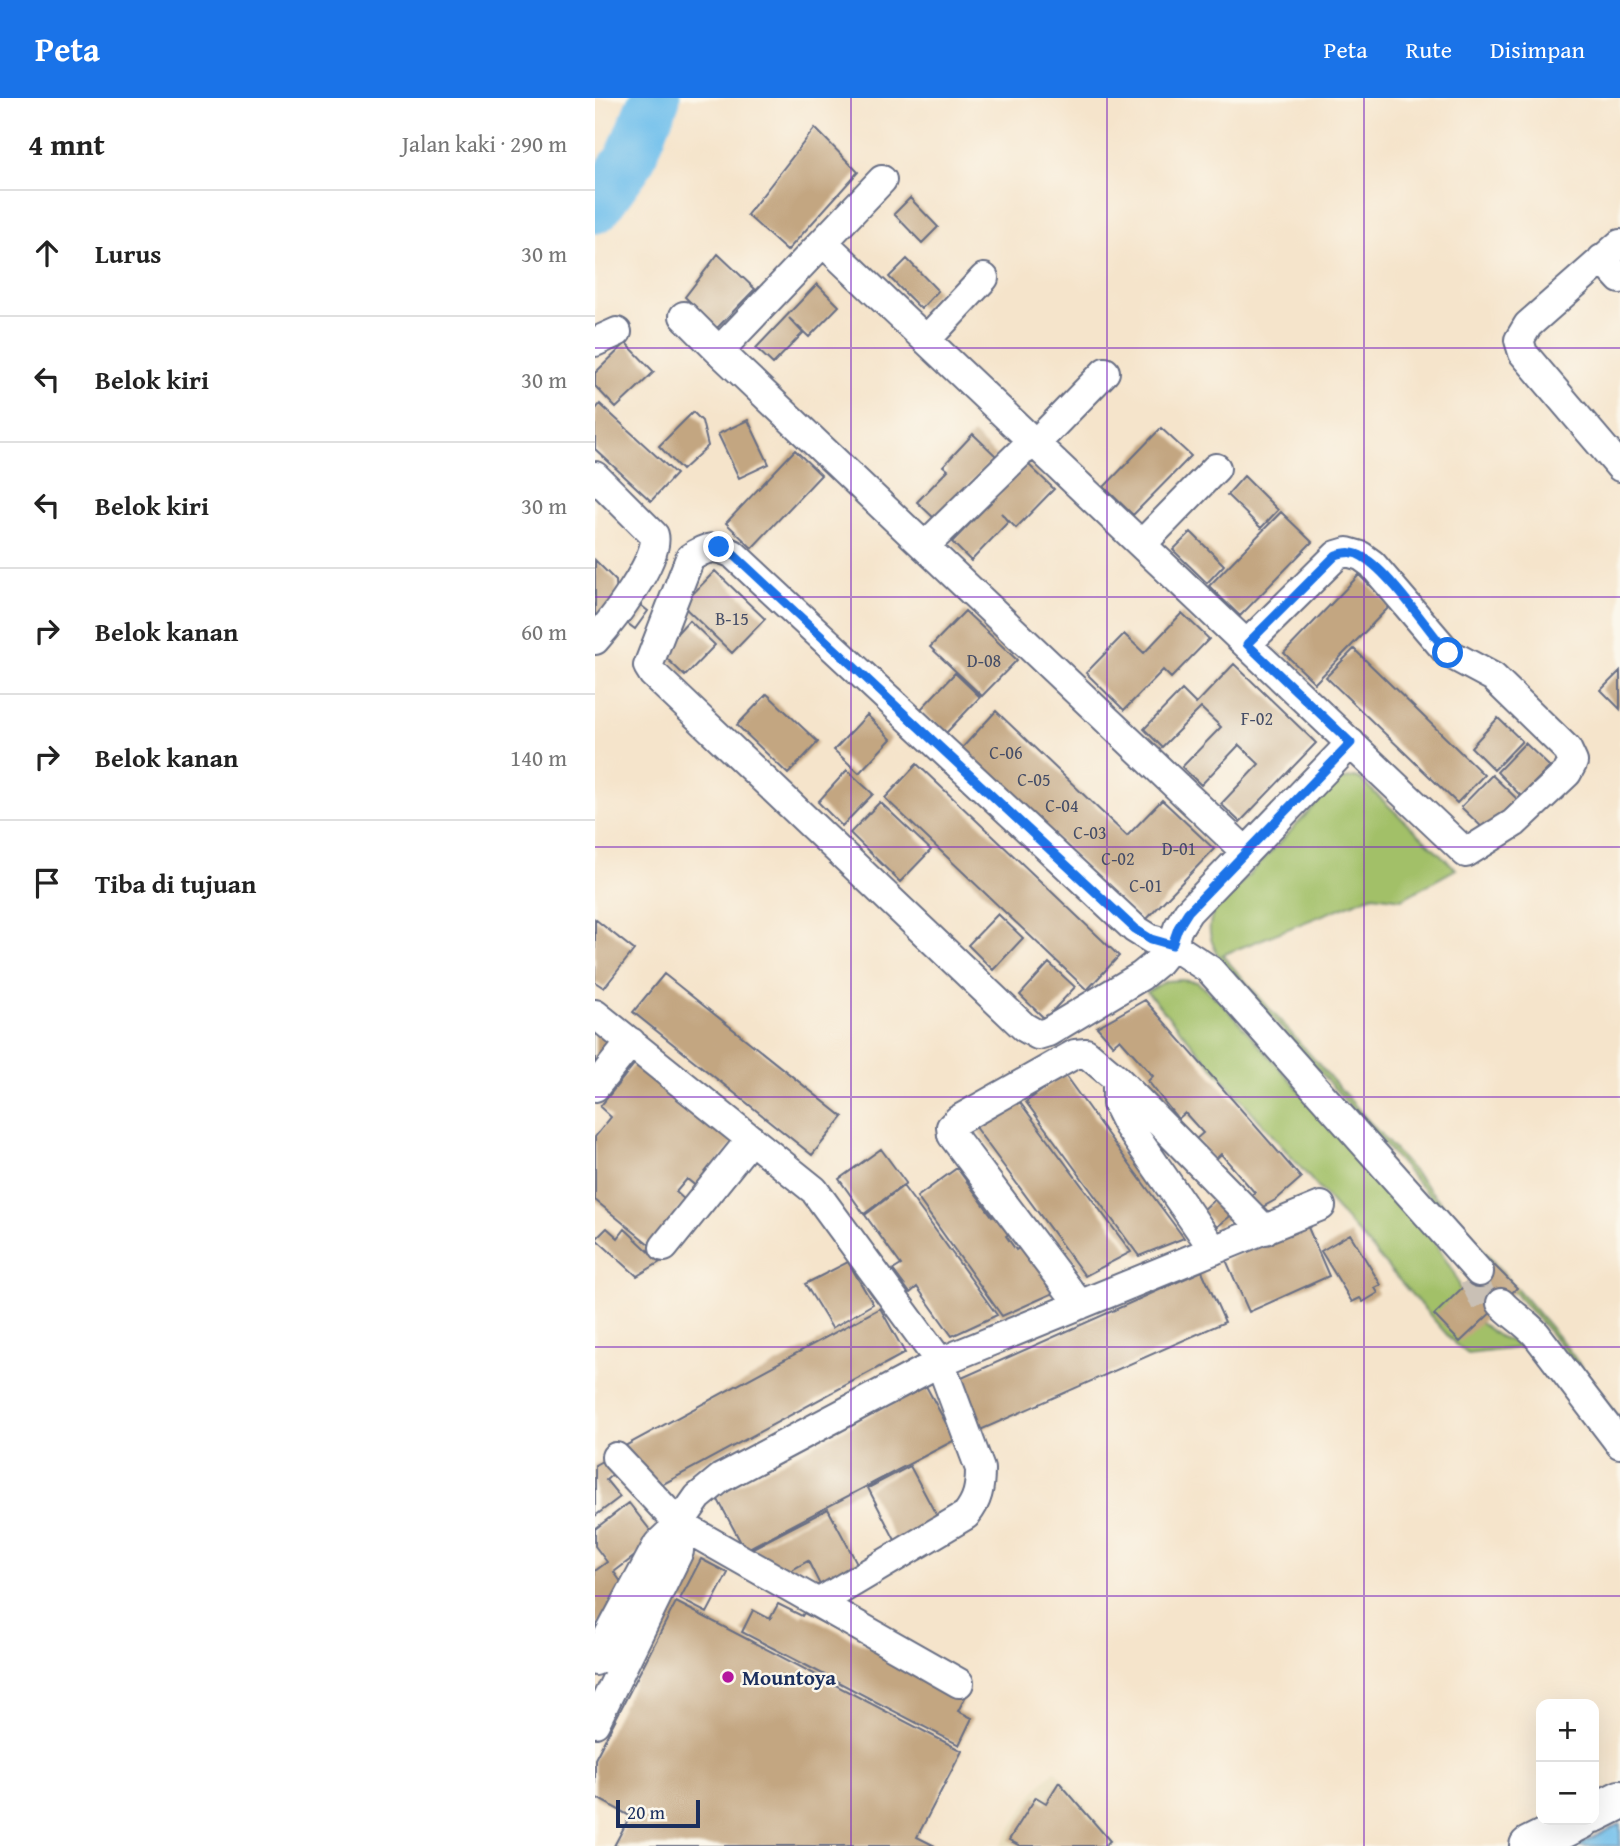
<!DOCTYPE html>
<html lang="id">
<head>
<meta charset="utf-8">
<style>
  :root { --surface:#fff; --page:#f2f2f2; --text:#222; --muted:#767676; --line:#e0e0e0; --accent:#1a73e8 }
  body { margin:0; font-family:"Gentium Book Plus",serif; background:var(--page); color:var(--text) }
  .controls { position:absolute; right:21px; bottom:21px; display:grid; overflow:hidden; border-radius:14px; box-shadow:0 7px 28px #0002 }
  .controls button { width:63px; height:63px; display:grid; place-items:center; padding:0; border:0; border-bottom:2px solid var(--line); background:var(--surface); color:var(--text); font:35px sans-serif }
  .scale { position:absolute; left:21px; bottom:18px; width:84px; box-sizing:border-box; padding-left:7px; border:4px solid #1b2f5e; border-top:0; font-size:19px; line-height:24px; white-space:nowrap; color:#1b2f5e; -webkit-text-stroke:5px #fbf7ec; paint-order:stroke }
  .stop { position:absolute; width:21px; height:21px; margin:-16px; border:5px solid #1a73e8; border-radius:50%; background:#fff }
  .stop.end { background:#1a73e8; border-color:#fff; box-shadow:0 2px 7px #0008 }
  .list { margin:0; padding:0; list-style:none }
  h2 { display:flex; justify-content:space-between; align-items:center; height:91px; margin:0; padding:0 28px; font-size:30px }
  h2 small { font-size:23px; font-weight:400; color:var(--muted) }
  .list li { display:grid; grid-template-columns:46px 1fr auto; gap:21px; align-items:center; box-sizing:border-box; height:126px; padding:0 28px; border-top:2px solid var(--line) }
  .list b { display:block; font-size:26px; white-space:nowrap }
  .list em { font-size:23px; font-style:normal; color:var(--muted) }
  .icon { flex:none; width:38px; height:38px; fill:none; stroke:currentColor; stroke-width:2; stroke-linecap:round; stroke-linejoin:round }
  .map { position:relative; flex:none; width:1025px; height:1748px; overflow:hidden }
  header { display:flex; align-items:center; gap:42px; box-sizing:border-box; height:98px; padding:0 35px; background:var(--accent); color:#fff }
  header strong { font-size:33px }
  nav { display:flex; gap:38px; margin-inline-start:auto; font-size:24px }
  main { display:flex }
  aside { flex:1; background:var(--surface) }
  .map>svg:first-child { display:block }
  .built { fill:#e6daba }
  .green { fill:#a2c068; stroke:#5e7863; stroke-width:2 }
  .water { fill:#71c0ec; stroke:#4678a5; stroke-width:2 }
  .lines { fill:none; stroke-linecap:round; stroke-linejoin:round }
  .river { stroke:#71c0ec; stroke-width:51 }
  .building { fill:#c3a681 }
  .street-tunnel { stroke:#c9c0b5; stroke-width:28; stroke-dasharray:28 14; stroke-linecap:butt }
  .street-casing { stroke:#676e84; stroke-width:32 }
  .primary-casing { stroke:#676e84; stroke-width:42 }
  .street { stroke:#fff; stroke-width:28 }
  .primary { stroke:#fff; stroke-width:38 }
  .route { stroke:#1a73e8; stroke-width:9 }
  .grid { fill:none; stroke:#7b2cbf; stroke-width:2; stroke-opacity:0.55 }
  .poi-dot { fill:#b5179e; stroke:#fbf7ec; stroke-width:2.5 }
  .labels { text-anchor:middle; dominant-baseline:central; stroke-width:5; stroke-linejoin:round; paint-order:stroke }
  .number-label { font-size:18px; fill:#454d67 }
  .poi-label { font-size:21px; font-weight:bold; fill:#1b2f5e; stroke:#fbf7ec; text-anchor:start }
</style>
</head>
<body>
<header>
<strong>Peta</strong>
<nav><a>Peta</a><a>Rute</a><a>Disimpan</a></nav>
</header>
<main>
<aside>
<h2>4 mnt<small>Jalan kaki · 290 m</small></h2>
<ul class="list">
<li><svg class="icon" aria-label="ahead" viewBox="0 0 24 24"><path d="M12 20V5M6 11l6-6 6 6"/></svg><div><b>Lurus</b></div><em>30 m</em></li>
<li><svg class="icon" aria-label="left" viewBox="0 0 24 24"><path d="M17 20v-9H6M10 6l-5 5 5 5"/></svg><div><b>Belok kiri</b></div><em>30 m</em></li>
<li><svg class="icon" aria-label="left" viewBox="0 0 24 24"><path d="M17 20v-9H6M10 6l-5 5 5 5"/></svg><div><b>Belok kiri</b></div><em>30 m</em></li>
<li><svg class="icon" aria-label="right" viewBox="0 0 24 24"><path d="M7 20v-9h11M14 6l5 5-5 5"/></svg><div><b>Belok kanan</b></div><em>60 m</em></li>
<li><svg class="icon" aria-label="right" viewBox="0 0 24 24"><path d="M7 20v-9h11M14 6l5 5-5 5"/></svg><div><b>Belok kanan</b></div><em>140 m</em></li>
<li><svg class="icon" aria-label="arrive" viewBox="0 0 24 24"><path d="M6 21V4h12l-3 4 3 4H6"/></svg><div><b>Tiba di tujuan</b></div></li>
</ul>
</aside>
<div class="map">
<svg width="1025" height="1748" viewBox="0 0 1025 1748">
  <rect width="100%" height="100%" fill="#fbf7ec"/>
  <filter id="ink" filterUnits="userSpaceOnUse"><feTurbulence type="fractalNoise" baseFrequency=".0143" numOctaves="2"/><feDisplacementMap in="SourceGraphic" scale="14" xChannelSelector="R" yChannelSelector="G"/><feConvolveMatrix kernelMatrix="1 2 1 2 8 2 1 2 1" color-interpolation-filters="sRGB"/></filter>
  <filter id="wash" filterUnits="userSpaceOnUse"><feTurbulence type="fractalNoise" baseFrequency=".00686" numOctaves="4" result="noise"/><feDisplacementMap in="SourceGraphic" scale="28" xChannelSelector="R" yChannelSelector="G"/><feGaussianBlur stdDeviation="1.57" result="paint"/><feColorMatrix in="noise" values="0 0 0 0 0 0 0 0 0 0 0 0 0 0 0 0 0 1.4 0 .05"/><feComposite in="paint" operator="in"/></filter>
  <g filter="url(#wash)">
    <rect width="100%" height="100%" fill="#f5e4cb"/>
    <path class="built" d="M 460,1672 L 523,1748 L 405,1748 L 442,1690 Z"/>
    <path class="green" d="M 759,679 L 765,681 L 861,771 L 807,801 L 778,797 L 627,857 L 925,1194 L 972,1249 L 1025,1322 L 1025,1327 L 969,1251 L 921,1196 L 909,1189 L 891,1162 L 625,861 C 616,845 611,832 618,815 L 743,683 Z
      M 586,882 L 602,884 L 626,904 L 839,1143 L 860,1177 L 869,1205 L 878,1220 L 905,1239 L 931,1249 L 873,1256 L 860,1246 L 552,894 L 571,883 Z"/>
    <path class="water" d="M 1025,1726 L 1025,1748 L 981,1748 Z"/>
    <g class="lines">
      <path class="river" d="M 0,110 L 34,63 L 60,0"/>
    </g>
    <g id="blocks">
      <path class="building" d="M 220,30 L 263,74 L 192,153 L 152,117 Z
        M 315,100 L 343,129 L 327,145 L 299,116 Z
        M 123,156 L 160,191 L 122,230 L 90,199 Z
        M 312,161 L 343,193 L 326,211 L 294,179 Z
        M 222,186 L 244,208 L 214,239 L 194,220 L 208,235 L 178,266 L 161,250 Z
        M 31,245 L 59,274 L 21,310 L 0,288 L 0,275 Z
        M 5,306 L 81,376 L 56,403 L 0,351 L 0,312 Z
        M 98,314 L 107,323 L 113,348 L 87,372 L 64,348 Z
        M 153,322 L 174,366 L 144,380 L 123,336 Z
        M 566,330 L 596,358 L 538,417 L 509,389 Z
        M 378,336 L 401,358 L 340,421 L 322,404 L 353,372 L 348,368 Z
        M 200,352 L 226,377 L 157,450 L 131,425 Z
        M 433,366 L 459,391 L 421,430 L 406,415 L 413,424 L 376,463 L 357,444 Z
        M 649,378 L 683,412 L 666,430 L 632,397 Z
        M 686,414 L 717,444 L 645,518 L 614,488 Z
        M 596,434 L 629,467 L 612,485 L 578,452 Z
        M 0,462 L 21,483 L 22,500 L 0,523 Z
        M 120,473 L 170,521 L 137,555 L 87,507 Z
        M 764,477 L 795,508 L 720,585 L 689,555 Z
        M 38,501 L 53,513 L 40,531 L 24,519 Z
        M 370,513 L 422,562 L 387,598 L 335,549 Z
        M 587,515 L 614,541 L 576,580 L 568,572 L 529,612 L 491,575 L 529,536 L 549,555 Z
        M 94,522 L 120,547 L 90,578 L 65,554 Z
        M 759,551 L 889,677 L 862,705 L 731,579 Z
        M 639,566 L 721,645 L 645,724 L 626,706 L 664,666 L 644,647 L 606,687 L 587,669 L 626,629 L 606,610 L 567,649 L 549,631 L 587,592 L 601,606 Z
        M 1025,573 L 1025,611 L 1006,592 Z
        M 360,575 L 385,599 L 351,635 L 326,611 Z
        M 172,596 L 223,644 L 193,676 L 142,627 Z
        M 401,613 L 532,738 L 567,702 L 619,751 L 549,824 L 367,650 Z
        M 272,617 L 296,641 L 264,675 L 239,652 Z
        M 903,620 L 927,643 L 899,672 L 876,649 Z
        M 930,645 L 955,669 L 926,698 L 902,674 Z
        M 322,666 L 524,858 L 492,892 L 290,700 Z
        M 252,672 L 278,696 L 247,728 L 223,704 Z
        M 897,677 L 922,701 L 891,733 L 866,709 Z
        M 285,704 L 336,752 L 305,784 L 255,735 Z
        M 403,816 L 428,840 L 398,872 L 373,847 Z
        M 0,821 L 39,852 L 9,890 L 0,884 Z
        M 454,865 L 480,889 L 450,921 L 425,897 Z
        M 69,876 L 248,1019 L 217,1057 L 38,914 Z
        M 550,902 L 706,1080 L 682,1101 L 664,1111 L 654,1100 L 660,1095 L 626,1056 L 619,1063 L 609,1050 L 601,1041 L 608,1035 L 590,1015 L 583,1021 L 553,983 L 558,978 L 525,941 L 518,947 L 502,929 Z
        M 0,931 L 20,948 L 0,972 Z
        M 41,964 L 139,1044 L 102,1089 L 92,1081 L 81,1094 L 91,1103 L 55,1147 L 0,1102 L 0,1039 L 16,1019 L 5,1009 Z
        M 469,976 L 537,1070 L 589,1140 L 544,1158 L 431,1004 Z
        M 421,999 L 536,1154 L 490,1178 L 374,1021 Z
        M 286,1051 L 311,1085 L 269,1116 L 244,1081 Z
        M 362,1070 L 397,1118 L 403,1113 L 418,1133 L 411,1138 L 421,1152 L 429,1146 L 463,1193 L 407,1218 L 322,1099 Z
        M 308,1088 L 331,1119 L 402,1217 L 357,1238 L 322,1189 L 315,1195 L 298,1172 L 306,1167 L 270,1117 Z
        M 623,1098 L 639,1115 L 622,1129 L 607,1113 Z
        M 712,1127 L 734,1178 L 654,1214 L 631,1162 Z
        M 12,1130 L 23,1140 L 30,1131 L 65,1164 L 42,1178 L 1,1141 Z
        M 755,1136 L 786,1187 L 780,1190 L 783,1195 L 768,1204 L 765,1200 L 757,1204 L 726,1153 Z
        M 895,1163 L 922,1190 L 865,1244 L 839,1217 Z
        M 253,1164 L 278,1206 L 237,1230 L 210,1186 Z
        M 607,1173 L 630,1224 L 383,1333 L 360,1283 Z
        M 285,1210 L 310,1255 L 61,1390 L 28,1349 Z
        M 331,1288 L 360,1342 L 150,1452 L 121,1398 Z
        M 9,1362 L 19,1375 L 11,1382 L 25,1399 L 0,1418 L 0,1367 Z
        M 315,1368 L 345,1424 L 302,1446 L 273,1390 Z
        M 34,1405 L 62,1441 L 19,1474 L 31,1491 L 14,1505 L 20,1513 L 0,1528 L 0,1473 L 12,1464 L 0,1448 L 0,1431 Z
        M 233,1411 L 263,1467 L 225,1487 L 213,1463 L 195,1473 L 156,1451 Z
        M 106,1461 L 133,1475 L 112,1515 L 85,1501 Z
        M 81,1504 L 367,1653 L 322,1739 L 340,1748 L 19,1748 L 35,1718 L 0,1699 L 0,1661 Z
        M 183,1506 L 207,1518 L 209,1515 L 268,1546 L 374,1592 L 363,1613 L 377,1620 L 364,1647 L 147,1534 L 158,1512 L 175,1521 Z
        M 464,1684 L 515,1743 L 509,1748 L 425,1748 L 414,1742 L 441,1699 L 451,1705 Z"/>
    </g>
  </g>
  <g filter="url(#ink)">
    <use href="#blocks" fill-opacity="0" stroke="#676e84" stroke-width="2"/>
    <g class="lines">
      <path class="street-tunnel" d="M 878,1180 L 895,1216"/>
      <defs>
        <path id="street" d="M 228,144 L 287,82
          M 1025,146 L 933,227 L 924,242 L 928,255 L 1025,369
          M 1007,161 L 1025,181
          M 89,218 L 124,253
          M 331,242 L 389,180
          M 0,244 L 22,234
          M 0,378 L 59,437 C 66,460 16,524 0,542
          M 547,446 L 621,370
          M 330,448 L 427,353 L 440,346 L 510,274
          M 756,645 L 593,814 L 583,830 L 577,847 L 563,864 L 546,878 L 453,934 L 443,937 L 429,929 L 58,576 L 53,568 L 95,460 C 110,449 120,447 138,456 L 540,831 L 556,841 L 577,847 L 615,872 L 884,1174
          M 651,754 L 124,253 L 228,144 L 871,755 L 919,725 L 972,675 L 978,664 L 972,651 L 898,579 L 853,555 L 777,466 L 766,458 L 752,454 L 742,457 L 652,546
          M 0,916 L 219,1092 L 345,1264 L 385,1371 C 385,1390 383,1402 371,1417 L 223,1505
          M 522,981 L 522,1006 L 533,1028 L 619,1152
          M 0,989 L 36,944
          M 69,1149 L 156,1041
          M 906,1205 C 917,1217 929,1223 941,1236 L 1025,1346
          M 485,1207 L 357,1037 L 356,1029 L 363,1022 L 480,956 L 491,955 L 522,981 L 670,1132
          M 21,1359 L 84,1426 L 364,1585
          M 0,1563 L 63,1446 L 84,1426 L 103,1399 L 126,1380 L 345,1264 L 726,1108
          M 0,1625 L 84,1453 L 84,1426"/>
        <path id="primary" d="M 999,1715 L 1025,1702
          M 934,1748 L 986,1722"/>
      </defs>
      <use href="#street" class="street-casing"/>
      <use href="#primary" class="primary-casing"/>
      <use href="#street" class="street"/>
      <use href="#primary" class="primary"/>
    </g>
  </g>
  <g class="lines" filter="url(#ink)">
    <path class="route" d="M 124,449 L 138,456 L 540,831 L 556,841 L 577,847 L 583,830 L 593,814 L 756,645 L 652,546 L 741,457 C 751,454 759,453 768,459 C 794,474 832,530 853,555"/>
  </g>
  <path class="grid" d="M 256,0 L 256,1748M 512,0 L 512,1748M 769,0 L 769,1748M 0,250 L 1025,250M 0,499 L 1025,499M 0,749 L 1025,749M 0,999 L 1025,999M 0,1249 L 1025,1249M 0,1498 L 1025,1498"/>
  <circle class="poi-dot" cx="133" cy="1579" r="7"/>
  <g class="labels">
    <g class="number-label">
      <text x="137" y="520">B-15</text>
      <text x="389" y="562">D-08</text>
      <text x="662" y="620">F-02</text>
      <text x="411" y="654">C-06</text>
      <text x="439" y="681">C-05</text>
      <text x="467" y="707">C-04</text>
      <text x="495" y="734">C-03</text>
      <text x="584" y="750">D-01</text>
      <text x="523" y="760">C-02</text>
      <text x="551" y="787">C-01</text>
    </g>
    <g class="poi-label">
      <text x="147" y="1579">Mountoya</text>
    </g>
  </g>
</svg>
<div class="controls">
<button>+</button>
<button>−</button>
</div>
<div class="scale">20 m</div>
<div class="stop" style="left:853px;top:555px"></div>
<div class="stop end" style="left:124px;top:449px"></div>
</div>
</main>
</body>
</html>
